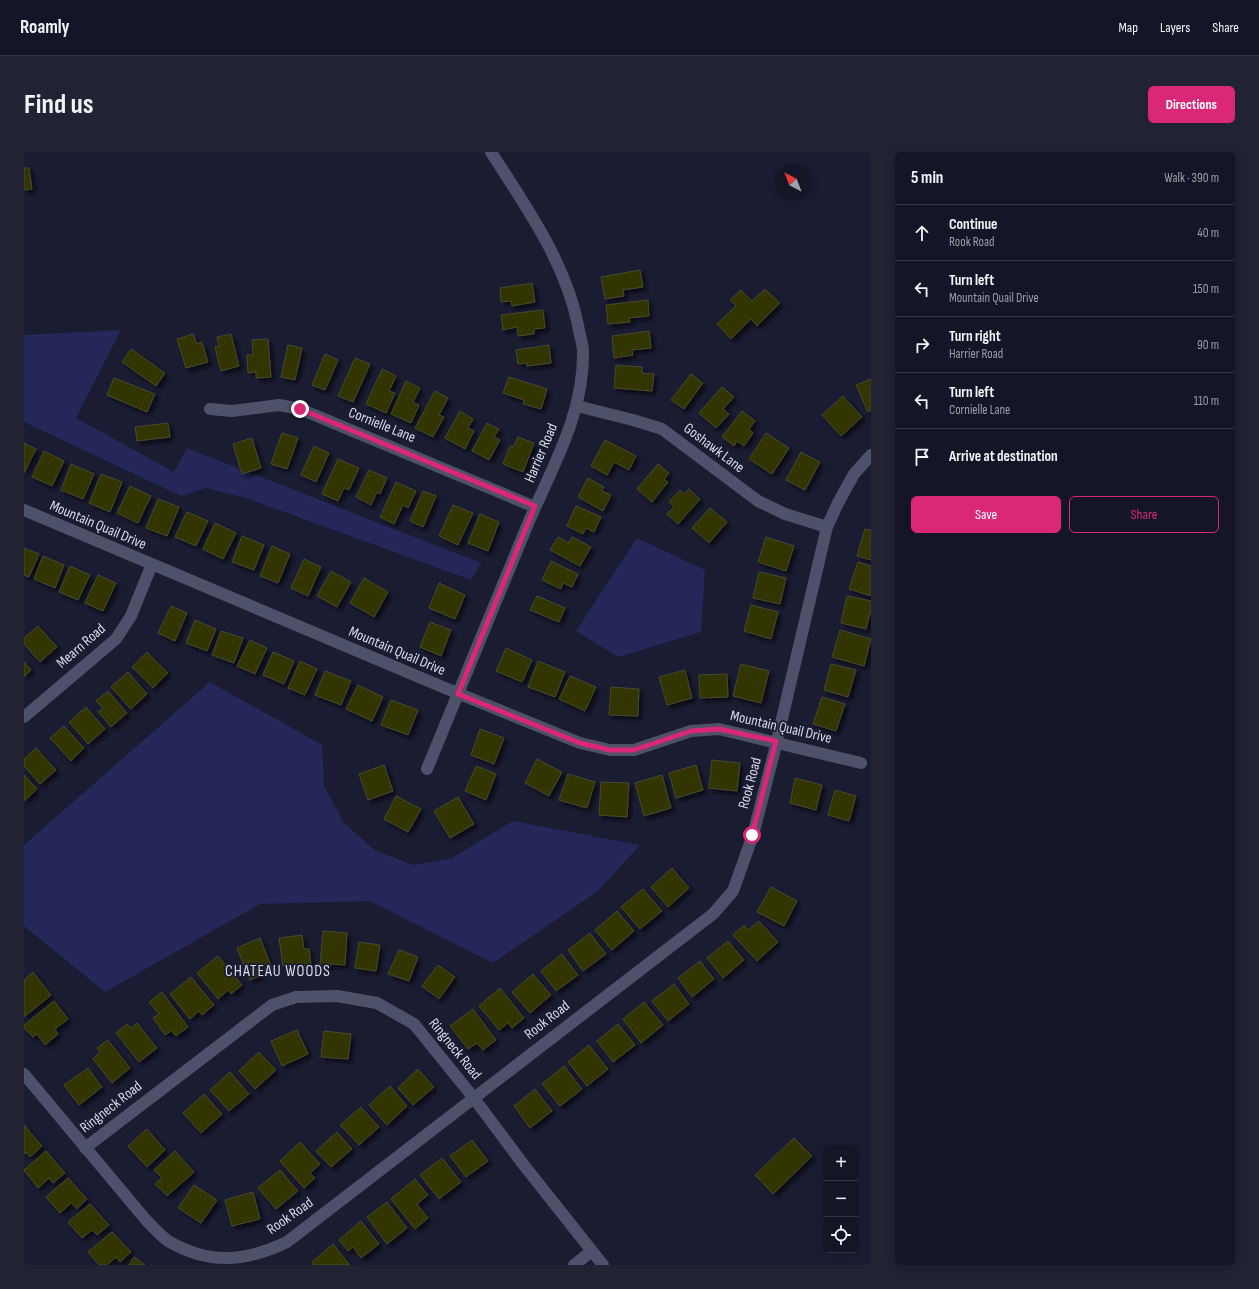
<!DOCTYPE html>
<html lang="en">
<head>
<meta charset="utf-8">
<style>
  :root { --surface:#141526; --page:#212232; --text:#f1f3f6; --muted:#9d9fa7; --line:#333443; --accent:#db2777 }
  body { margin:0; font-family:"Sofia Sans Condensed",sans-serif; background:var(--page); color:var(--text) }
  .controls { position:absolute; right:12px; bottom:12px; display:grid; overflow:hidden; border-radius:6px; box-shadow:0 2px 10px #0003 }
  .controls button { width:36px; height:36px; display:grid; place-items:center; padding:0; border:0; border-bottom:1px solid var(--line); background:var(--surface); color:var(--text); font:20px sans-serif }
  .compass { position:absolute; left:751px; top:12px; width:36px; height:36px; border-radius:50%; background:var(--surface); box-shadow:0 2px 10px #0003; rotate:318deg }
  .stop { position:absolute; width:12px; height:12px; margin:-9px; border:3px solid #db2777; border-radius:50%; background:#fff }
  .stop.end { background:#db2777; border-color:#fff; box-shadow:0 1px 4px #0008 }
  .list { margin:0; padding:0; list-style:none }
  h2 { display:flex; justify-content:space-between; align-items:center; height:52px; margin:0; padding:0 16px; font-size:17px }
  h2 small { font-size:13px; font-weight:400; color:var(--muted) }
  .list li { display:grid; grid-template-columns:26px 1fr auto; gap:12px; align-items:center; box-sizing:border-box; height:56px; padding:0 16px; border-top:1px solid var(--line) }
  .list b { display:block; font-size:15px; white-space:nowrap }
  .list p { margin:0; font-size:13px; white-space:nowrap; color:var(--muted) }
  .list em { font-size:13px; font-style:normal; color:var(--muted) }
  .actions { display:flex; gap:8px; padding:12px 16px }
  .actions a { flex:1; padding:9px 0; border:1px solid var(--accent); border-radius:6px; text-align:center; font-size:14px; color:var(--accent) }
  .actions .main { background:var(--accent); color:#fff }
  .icon { flex:none; width:22px; height:22px; fill:none; stroke:currentColor; stroke-width:2; stroke-linecap:round; stroke-linejoin:round }
  .map { position:relative; flex:none; width:847px; height:1113px; overflow:hidden; border-radius:6px }
  header { display:flex; align-items:center; gap:24px; box-sizing:border-box; height:56px; padding:0 20px; background:var(--surface); border-bottom:1px solid var(--line) }
  header strong { font-size:19px }
  nav { display:flex; gap:22px; margin-inline-start:auto; font-size:14px }
  .intro { display:flex; align-items:center; justify-content:space-between; box-sizing:border-box; height:96px; padding:0 24px }
  h1 { margin:0; font-size:28px }
  .button { padding:10px 18px; border-radius:6px; background:var(--accent); color:#fff; font-size:14px; font-weight:700 }
  main { display:flex; gap:24px; padding:0 24px }
  aside { flex:1; background:var(--surface); border-radius:6px; box-shadow:0 2px 10px #0003 }
  .map>svg:first-child { display:block }
  .green { fill:#242757 }
  .building { fill:#303400; stroke:#474a2f; filter:url(#shadow) }
  .lines { fill:none; stroke-linecap:round; stroke-linejoin:round }
  .minor { stroke:#4d5169; stroke-width:12 }
  .route { stroke:#db2777; stroke-width:5 }
  .labels { text-anchor:middle; dominant-baseline:central; stroke-width:3.5; stroke-linejoin:round; paint-order:stroke }
  .street-label { font-size:15px; fill:#d8dbea; stroke:#1a1c32 }
  .neighbourhood-label { font-size:16px; letter-spacing:1px; fill:#d8dbea; stroke:#1a1c32 }
</style>
</head>
<body>
<header>
<strong>Roamly</strong>
<nav><a>Map</a><a>Layers</a><a>Share</a></nav>
</header>
<div class="intro"><h1>Find us</h1><a class="button">Directions</a></div>
<main>
<div class="map">
<svg width="847" height="1113" viewBox="0 0 847 1113">
  <defs>
    <filter id="shadow"><feDropShadow dx="3.5" dy="3.5" stdDeviation="2" flood-color="#0009"/></filter>
  </defs>
  <rect width="100%" height="100%" fill="#1a1c32"/>
  <path class="green" d="M 97,178 L 52,266 L 150,320 L 163,296 L 457,411 L 447,428 L 222,346 L 182,336 L 157,344 L 0,270 L 0,183 Z
    M 613,386 L 681,418 L 677,480 L 594,505 L 552,479 Z
    M 186,530 L 298,593 L 300,634 L 320,671 L 352,699 L 390,713 L 428,706 L 489,669 L 616,693 L 574,739 L 469,811 L 346,749 L 236,752 L 81,840 L 0,774 L 0,693 Z"/>
  <path class="building" d="M 0,16 L 5,16 L 8,37 L 0,38 Z
    M 616,118 L 619,135 L 599,138 L 600,144 L 581,147 L 577,125 Z
    M 508,131 L 511,150 L 488,154 L 487,149 L 477,150 L 476,136 Z
    M 741,137 L 756,151 L 733,174 L 727,167 L 707,187 L 693,172 L 712,154 L 706,148 L 717,138 L 728,149 Z
    M 624,148 L 625,164 L 605,166 L 606,170 L 584,172 L 582,153 Z
    M 519,158 L 521,176 L 510,177 L 510,182 L 494,184 L 493,175 L 479,178 L 477,163 Z
    M 625,179 L 627,196 L 608,198 L 609,203 L 590,206 L 588,184 Z
    M 169,182 L 173,192 L 178,190 L 184,210 L 162,216 L 153,187 Z
    M 207,182 L 215,214 L 197,219 L 191,195 L 195,194 L 193,185 Z
    M 244,187 L 247,225 L 232,226 L 232,220 L 224,221 L 223,203 L 229,203 L 228,188 Z
    M 264,193 L 278,196 L 271,228 L 257,225 Z
    M 525,193 L 527,211 L 503,214 L 503,211 L 494,212 L 492,198 Z
    M 107,197 L 141,221 L 132,234 L 98,210 Z
    M 301,202 L 314,208 L 301,238 L 288,233 Z
    M 331,206 L 346,212 L 329,250 L 314,244 Z
    M 592,213 L 618,215 L 618,221 L 630,222 L 628,239 L 590,236 Z
    M 358,217 L 372,224 L 365,239 L 371,241 L 362,261 L 342,252 Z
    M 667,222 L 679,231 L 660,257 L 647,248 Z
    M 485,225 L 523,237 L 517,257 L 499,252 L 500,248 L 479,241 Z
    M 90,226 L 131,242 L 123,260 L 83,243 Z
    M 847,227 L 847,258 L 844,260 L 832,233 Z
    M 382,229 L 396,236 L 389,250 L 395,253 L 387,271 L 367,262 Z
    M 698,235 L 710,245 L 699,257 L 705,262 L 692,276 L 675,261 Z
    M 411,239 L 424,246 L 415,263 L 420,265 L 409,285 L 391,276 Z
    M 819,244 L 838,265 L 817,284 L 798,263 Z
    M 436,259 L 449,267 L 444,276 L 450,279 L 441,297 L 421,286 Z
    M 718,259 L 731,269 L 725,277 L 729,281 L 720,294 L 713,289 L 710,294 L 698,285 Z
    M 144,271 L 146,285 L 113,289 L 111,275 Z
    M 463,271 L 475,277 L 470,285 L 476,288 L 465,308 L 448,299 Z
    M 258,281 L 274,286 L 263,317 L 247,312 Z
    M 742,281 L 765,296 L 748,322 L 725,307 Z
    M 494,285 L 510,291 L 499,320 L 479,312 L 486,294 L 489,295 Z
    M 228,286 L 237,316 L 218,322 L 209,292 Z
    M 581,288 L 612,304 L 605,318 L 590,310 L 583,323 L 567,314 Z
    M 0,291 L 12,297 L 0,321 Z
    M 290,294 L 305,301 L 292,330 L 277,323 Z
    M 20,299 L 40,309 L 28,334 L 8,325 Z
    M 777,300 L 796,310 L 781,338 L 762,328 Z
    M 314,307 L 335,316 L 325,338 L 320,336 L 314,349 L 298,342 Z
    M 47,312 L 70,322 L 59,347 L 37,338 Z
    M 634,312 L 645,321 L 640,328 L 644,330 L 628,350 L 613,337 Z
    M 345,318 L 363,326 L 356,342 L 353,340 L 347,353 L 332,345 Z
    M 77,322 L 98,330 L 86,360 L 65,351 Z
    M 564,326 L 580,335 L 578,339 L 587,343 L 579,359 L 554,345 Z
    M 372,330 L 392,339 L 384,356 L 379,353 L 370,372 L 356,365 Z
    M 106,334 L 127,344 L 114,371 L 93,361 Z
    M 665,337 L 676,347 L 654,372 L 643,362 L 650,355 L 645,350 L 656,338 L 660,342 Z
    M 399,339 L 412,344 L 399,375 L 386,369 Z
    M 134,347 L 155,355 L 143,384 L 122,376 Z
    M 429,353 L 449,361 L 434,393 L 415,384 Z
    M 552,354 L 577,365 L 570,380 L 562,376 L 559,382 L 543,374 Z
    M 686,356 L 703,370 L 685,391 L 668,376 Z
    M 163,360 L 184,369 L 172,394 L 151,385 Z
    M 456,362 L 475,370 L 464,399 L 444,391 Z
    M 191,371 L 212,381 L 199,407 L 179,397 Z
    M 841,377 L 847,378 L 847,408 L 833,404 Z
    M 218,384 L 240,393 L 230,418 L 208,410 Z
    M 534,385 L 545,391 L 548,385 L 567,395 L 556,414 L 526,398 Z
    M 742,385 L 770,394 L 762,419 L 734,410 Z
    M 248,394 L 266,402 L 254,431 L 236,424 Z
    M 0,396 L 15,402 L 5,425 L 0,423 Z
    M 19,404 L 40,413 L 31,436 L 10,427 Z
    M 280,407 L 297,415 L 284,444 L 267,436 Z
    M 527,409 L 554,422 L 548,435 L 539,431 L 537,437 L 518,428 Z
    M 834,410 L 847,414 L 847,444 L 825,437 Z
    M 46,414 L 66,423 L 54,448 L 35,440 Z
    M 307,419 L 327,430 L 313,455 L 293,444 Z
    M 735,420 L 762,426 L 756,452 L 729,446 Z
    M 74,423 L 92,431 L 79,459 L 61,451 Z
    M 340,426 L 364,440 L 350,465 L 326,451 Z
    M 415,431 L 441,443 L 431,467 L 405,456 Z
    M 513,444 L 541,456 L 535,470 L 506,458 Z
    M 823,444 L 847,449 L 847,458 L 842,477 L 817,471 Z
    M 727,453 L 754,460 L 747,487 L 720,479 Z
    M 147,454 L 163,461 L 151,489 L 134,481 Z
    M 171,468 L 192,477 L 183,499 L 162,491 Z
    M 406,470 L 427,478 L 417,504 L 396,495 Z
    M 14,474 L 33,495 L 16,510 L 0,492 L 0,486 Z
    M 816,478 L 847,487 L 840,514 L 808,505 Z
    M 197,479 L 219,486 L 210,511 L 188,503 Z
    M 226,488 L 243,496 L 231,522 L 213,514 Z
    M 482,496 L 508,508 L 498,530 L 472,519 Z
    M 123,500 L 144,521 L 129,536 L 108,515 Z
    M 249,500 L 270,509 L 260,532 L 239,523 Z
    M 276,509 L 293,517 L 281,543 L 264,536 Z
    M 514,509 L 541,520 L 531,545 L 504,535 Z
    M 0,510 L 7,518 L 0,525 Z
    M 717,512 L 745,519 L 737,551 L 709,544 Z
    M 807,512 L 832,518 L 824,545 L 800,538 Z
    M 661,518 L 668,546 L 643,553 L 635,525 Z
    M 301,519 L 327,529 L 317,553 L 291,543 Z
    M 104,520 L 123,542 L 107,557 L 87,535 Z
    M 703,522 L 704,545 L 676,546 L 675,523 Z
    M 546,524 L 572,535 L 561,559 L 535,547 Z
    M 334,533 L 359,545 L 348,569 L 322,557 Z
    M 587,535 L 615,537 L 614,564 L 585,563 Z
    M 84,539 L 103,561 L 87,575 L 74,560 L 79,556 L 72,549 Z
    M 798,545 L 821,552 L 812,579 L 789,572 Z
    M 367,548 L 394,558 L 384,583 L 357,573 Z
    M 62,555 L 81,577 L 64,592 L 45,570 Z
    M 40,574 L 60,596 L 47,609 L 26,586 Z
    M 456,577 L 480,586 L 470,612 L 447,603 Z
    M 12,596 L 32,618 L 16,632 L 0,614 L 0,607 Z
    M 513,607 L 538,620 L 525,644 L 501,631 Z
    M 688,608 L 716,611 L 713,639 L 685,636 Z
    M 360,613 L 369,639 L 344,648 L 335,622 Z
    M 672,613 L 679,638 L 652,646 L 645,621 Z
    M 452,614 L 472,622 L 462,648 L 441,639 Z
    M 544,622 L 571,630 L 563,656 L 535,648 Z
    M 0,623 L 13,637 L 0,649 Z
    M 638,623 L 647,656 L 620,664 L 611,631 Z
    M 771,626 L 798,633 L 792,658 L 766,651 Z
    M 577,630 L 605,631 L 603,665 L 575,663 Z
    M 811,638 L 832,644 L 825,669 L 804,663 Z
    M 372,644 L 397,657 L 384,680 L 360,667 Z
    M 434,645 L 450,672 L 426,686 L 410,659 Z
    M 648,716 L 665,736 L 644,755 L 627,735 Z
    M 747,735 L 773,749 L 760,774 L 733,760 Z
    M 619,737 L 638,759 L 616,777 L 597,755 Z
    M 593,759 L 610,779 L 588,798 L 571,778 Z
    M 735,769 L 754,790 L 733,809 L 709,783 L 720,773 L 724,778 Z
    M 299,779 L 323,781 L 321,813 L 306,812 L 306,815 L 296,814 Z
    M 566,781 L 582,802 L 559,819 L 544,798 Z
    M 278,783 L 280,797 L 285,797 L 287,813 L 259,814 L 255,786 Z
    M 236,786 L 248,816 L 236,821 L 238,823 L 226,828 L 213,796 Z
    M 704,789 L 720,808 L 699,826 L 683,806 Z
    M 335,790 L 356,793 L 352,819 L 331,816 Z
    M 375,798 L 394,805 L 385,829 L 364,822 Z
    M 538,802 L 554,823 L 532,839 L 517,819 Z
    M 194,804 L 218,833 L 207,842 L 204,838 L 194,847 L 173,821 Z
    M 676,809 L 690,827 L 668,845 L 654,826 Z
    M 414,813 L 431,825 L 415,847 L 398,834 Z
    M 9,820 L 27,843 L 0,865 L 0,828 Z
    M 509,822 L 527,843 L 506,861 L 488,840 Z
    M 167,825 L 190,853 L 178,863 L 175,859 L 166,867 L 146,842 Z
    M 650,832 L 665,852 L 644,869 L 628,849 Z
    M 476,836 L 500,866 L 488,876 L 484,871 L 475,878 L 455,854 Z
    M 138,840 L 164,875 L 152,884 L 147,879 L 141,883 L 129,866 L 135,862 L 125,850 Z
    M 30,849 L 44,867 L 31,877 L 34,882 L 21,893 L 13,882 L 9,885 L 0,876 L 0,873 Z
    M 620,850 L 639,873 L 617,891 L 599,867 Z
    M 449,857 L 472,888 L 459,898 L 453,891 L 444,897 L 426,874 Z
    M 113,871 L 133,896 L 115,910 L 92,881 L 103,872 L 107,876 Z
    M 594,872 L 611,893 L 589,910 L 573,889 Z
    M 273,878 L 284,902 L 258,914 L 247,889 Z
    M 300,879 L 327,882 L 324,907 L 297,905 Z
    M 84,888 L 106,916 L 88,931 L 69,907 L 76,900 L 73,896 Z
    M 565,893 L 584,917 L 563,934 L 544,910 Z
    M 235,900 L 252,918 L 231,937 L 215,919 Z
    M 540,914 L 558,937 L 536,954 L 518,932 Z
    M 64,916 L 78,935 L 55,953 L 40,933 Z
    M 394,917 L 410,935 L 389,953 L 374,936 Z
    M 206,920 L 225,942 L 205,959 L 186,938 Z
    M 366,934 L 383,954 L 363,973 L 345,953 Z
    M 511,937 L 528,959 L 506,976 L 490,954 Z
    M 180,942 L 198,962 L 177,981 L 159,961 Z
    M 337,955 L 355,975 L 335,993 L 316,973 Z
    M 0,973 L 18,994 L 6,1005 L 2,1000 L 0,1002 Z
    M 123,977 L 141,998 L 123,1015 L 104,994 Z
    M 313,980 L 328,997 L 307,1015 L 292,999 Z
    M 770,986 L 788,1004 L 749,1042 L 731,1023 Z
    M 448,988 L 464,1009 L 442,1025 L 426,1004 Z
    M 276,990 L 296,1012 L 286,1021 L 291,1026 L 280,1036 L 256,1009 Z
    M 22,999 L 41,1021 L 29,1031 L 25,1026 L 14,1036 L 0,1018 Z
    M 151,999 L 170,1020 L 143,1044 L 131,1032 L 138,1026 L 130,1018 Z
    M 418,1006 L 437,1030 L 415,1047 L 396,1023 Z
    M 256,1018 L 274,1039 L 252,1057 L 234,1036 Z
    M 44,1026 L 63,1047 L 53,1057 L 47,1051 L 36,1061 L 22,1045 Z
    M 391,1027 L 404,1043 L 393,1052 L 404,1066 L 391,1077 L 367,1047 Z
    M 170,1033 L 193,1048 L 177,1071 L 154,1056 Z
    M 229,1040 L 236,1067 L 208,1074 L 201,1048 Z
    M 363,1050 L 383,1076 L 363,1092 L 343,1065 Z
    M 66,1052 L 85,1073 L 73,1083 L 68,1078 L 58,1086 L 44,1070 Z
    M 337,1069 L 355,1092 L 337,1106 L 329,1095 L 324,1099 L 315,1088 Z
    M 88,1080 L 107,1100 L 96,1110 L 92,1105 L 83,1113 L 75,1113 L 64,1100 Z
    M 309,1092 L 326,1113 L 290,1113 L 288,1110 Z
    M 110,1105 L 121,1113 L 105,1113 Z"/>
  <g class="lines">
    <path class="minor" d="M 553,254 L 609,268 L 638,277 L 734,349 L 761,362 L 803,375
      M 186,257 L 208,259 L 255,253 L 276,257 L 511,355
      M 0,358 L 421,536 L 556,591 L 586,598 L 610,598 L 667,579 L 695,577 L 837,611
      M 0,565 L 92,487 L 107,464 L 128,412
      M 403,617 C 437,536 470,455 503,374 C 527,317 560,263 559,200 C 559,191 555,182 554,173 C 541,109 502,55 467,0
      M 0,922 L 122,1068 C 129,1075 136,1083 144,1089 C 185,1113 221,1110 263,1090 L 689,762 L 709,739 L 729,683 L 750,601 L 803,375 L 814,351 L 830,322 L 847,303
      M 61,996 L 248,853 L 272,845 L 313,844 L 353,851 L 390,872 L 449,945 L 499,1012 L 579,1113
      M 550,1113 L 568,1099"/>
  </g>
  <g class="lines">
    <path class="route" d="M 276,257 L 511,354 L 434,542 L 556,591 L 586,598 L 610,598 L 667,579 L 695,577 L 752,589 L 728,683"/>
  </g>
  <g class="labels">
    <g class="street-label">
      <text transform="translate(358 273) rotate(22)">Cornielle Lane</text>
      <text transform="translate(690 296) rotate(37)">Goshawk Lane</text>
      <text transform="translate(517 301) rotate(-67)">Harrier Road</text>
      <text transform="translate(74 373) rotate(23)">Mountain Quail Drive</text>
      <text transform="translate(57 494) rotate(-41)">Mearn Road</text>
      <text transform="translate(373 499) rotate(23)">Mountain Quail Drive</text>
      <text transform="translate(757 575) rotate(13)">Mountain Quail Drive</text>
      <text transform="translate(726 631) rotate(-75)">Rook Road</text>
      <text transform="translate(523 868) rotate(-38)">Rook Road</text>
      <text transform="translate(431 897) rotate(51)">Ringneck Road</text>
      <text transform="translate(87 955) rotate(-38)">Ringneck Road</text>
      <text transform="translate(266 1064) rotate(-35)">Rook Road</text>
    </g>
    <g class="neighbourhood-label">
      <text x="254" y="819">CHATEAU WOODS</text>
    </g>
  </g>
</svg>
<div class="controls">
<button>+</button>
<button>−</button>
<button><svg class="icon" aria-label="locate" viewBox="0 0 24 24"><circle cx="12" cy="12" r="6"/><path d="M12 2v4M12 18v4M2 12h4M18 12h4"/></svg></button>
</div>
<svg class="compass" viewBox="-18 -18 36 36"><path d="M0-13l5 13h-10z" fill="#e53935"/><path d="M0 13l5-13h-10z" fill="#9d9fa7"/></svg>
<div class="stop" style="left:728px;top:683px"></div>
<div class="stop end" style="left:276px;top:257px"></div>
</div>
<aside>
<h2>5 min<small>Walk · 390 m</small></h2>
<ul class="list">
<li><svg class="icon" aria-label="ahead" viewBox="0 0 24 24"><path d="M12 20V5M6 11l6-6 6 6"/></svg><div><b>Continue</b><p>Rook Road</p></div><em>40 m</em></li>
<li><svg class="icon" aria-label="left" viewBox="0 0 24 24"><path d="M17 20v-9H6M10 6l-5 5 5 5"/></svg><div><b>Turn left</b><p>Mountain Quail Drive</p></div><em>150 m</em></li>
<li><svg class="icon" aria-label="right" viewBox="0 0 24 24"><path d="M7 20v-9h11M14 6l5 5-5 5"/></svg><div><b>Turn right</b><p>Harrier Road</p></div><em>90 m</em></li>
<li><svg class="icon" aria-label="left" viewBox="0 0 24 24"><path d="M17 20v-9H6M10 6l-5 5 5 5"/></svg><div><b>Turn left</b><p>Cornielle Lane</p></div><em>110 m</em></li>
<li><svg class="icon" aria-label="arrive" viewBox="0 0 24 24"><path d="M6 21V4h12l-3 4 3 4H6"/></svg><div><b>Arrive at destination</b></div></li>
</ul>
<div class="actions"><a class="main">Save</a><a>Share</a></div>
</aside>
</main>
</body>
</html>
